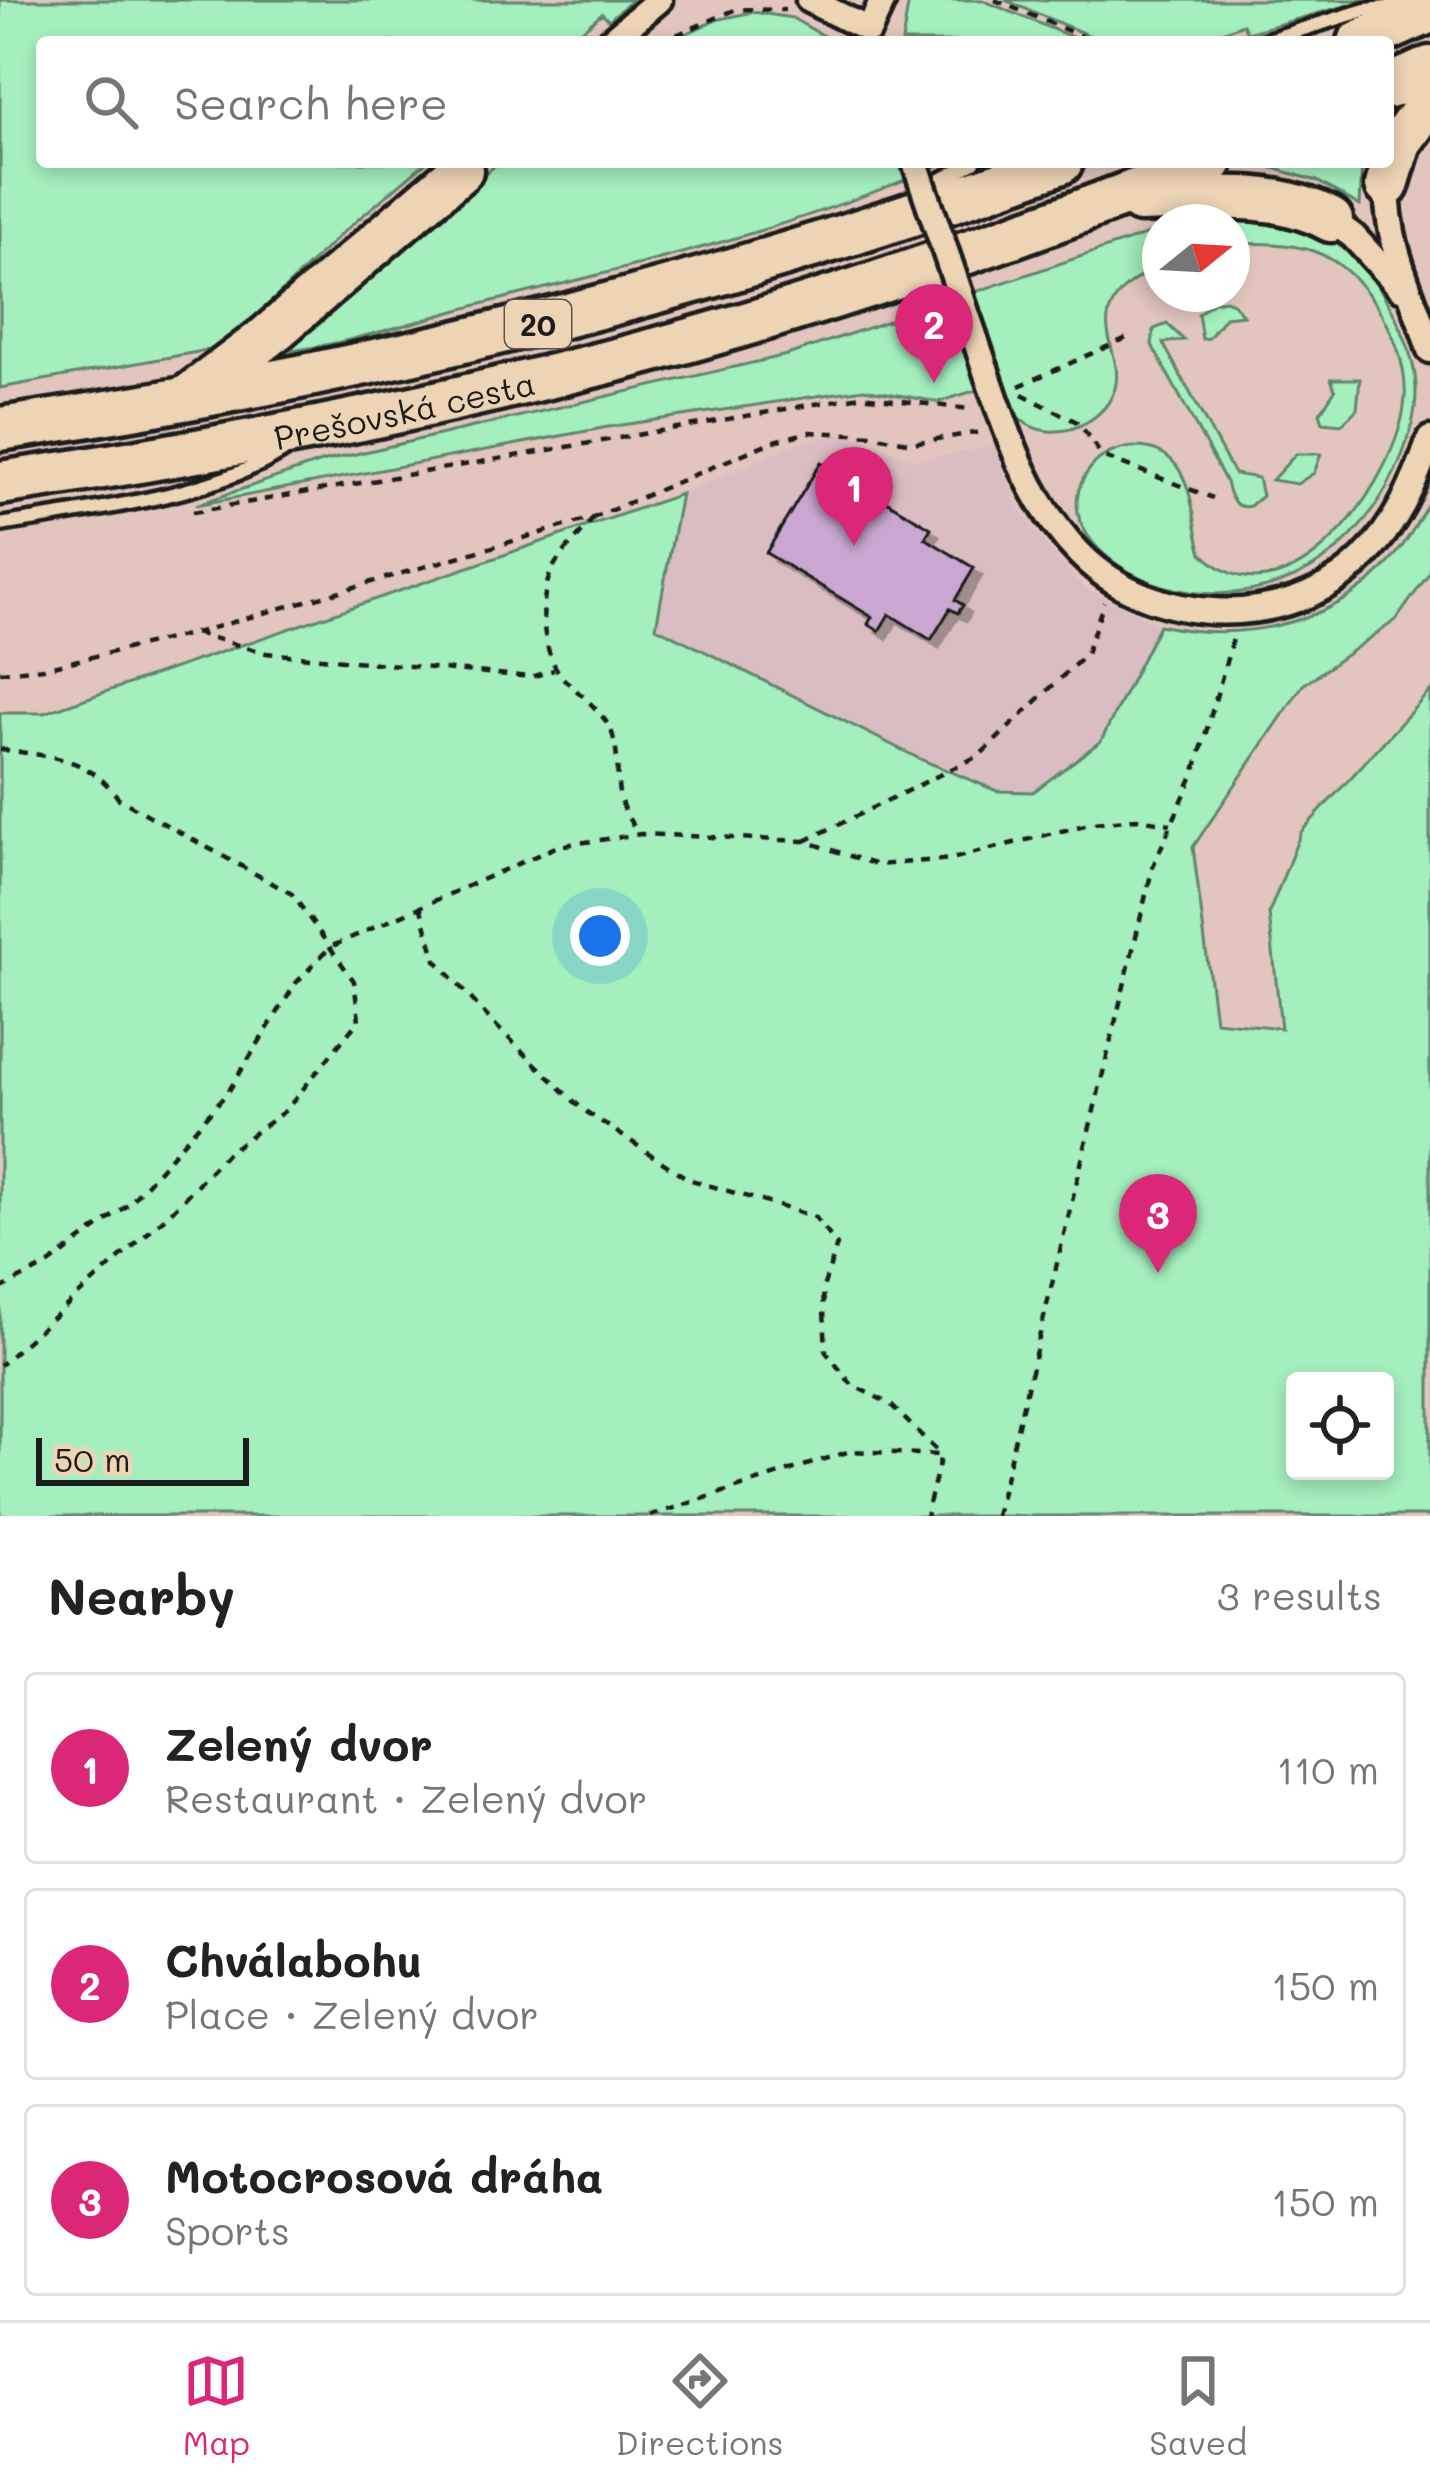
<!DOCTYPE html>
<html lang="en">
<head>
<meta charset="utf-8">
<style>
  :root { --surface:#fff; --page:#f2f2f2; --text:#222; --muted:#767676; --line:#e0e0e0; --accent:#db2777 }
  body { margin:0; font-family:Mali,sans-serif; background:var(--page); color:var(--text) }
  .controls { position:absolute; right:36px; bottom:36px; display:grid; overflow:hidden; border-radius:12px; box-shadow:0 6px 18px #0003 }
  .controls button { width:108px; height:108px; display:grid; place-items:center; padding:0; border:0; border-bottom:3px solid var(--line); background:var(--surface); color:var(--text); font:60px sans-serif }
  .compass { position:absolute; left:1142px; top:204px; width:108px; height:108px; border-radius:50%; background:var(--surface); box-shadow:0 6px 18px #0003; rotate:72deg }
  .scale { position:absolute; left:36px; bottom:30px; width:213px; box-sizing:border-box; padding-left:12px; border:6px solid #1c1c1c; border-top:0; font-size:33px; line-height:42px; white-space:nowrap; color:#1c1c1c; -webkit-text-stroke:9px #edd4b5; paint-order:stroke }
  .you { position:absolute; left:600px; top:936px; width:42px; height:42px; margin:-30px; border:9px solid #fff; border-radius:50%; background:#1a73e8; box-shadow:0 0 0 18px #1a73e833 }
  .badge { display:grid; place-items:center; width:78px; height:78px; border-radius:50%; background:var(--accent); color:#fff; font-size:39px; font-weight:700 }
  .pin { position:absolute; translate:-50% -99px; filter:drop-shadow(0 3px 6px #0008) }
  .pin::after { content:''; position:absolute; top:63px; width:42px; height:36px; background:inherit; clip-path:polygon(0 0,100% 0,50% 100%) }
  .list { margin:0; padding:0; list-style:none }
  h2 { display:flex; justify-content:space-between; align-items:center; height:156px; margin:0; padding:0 48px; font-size:51px }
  h2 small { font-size:39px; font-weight:400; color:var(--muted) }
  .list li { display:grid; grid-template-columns:78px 1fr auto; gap:36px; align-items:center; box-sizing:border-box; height:192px; margin:0 24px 24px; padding:0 24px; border:3px solid var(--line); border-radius:12px }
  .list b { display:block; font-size:45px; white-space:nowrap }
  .list p { margin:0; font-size:39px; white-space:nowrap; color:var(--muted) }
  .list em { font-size:39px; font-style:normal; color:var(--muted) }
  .icon { flex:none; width:66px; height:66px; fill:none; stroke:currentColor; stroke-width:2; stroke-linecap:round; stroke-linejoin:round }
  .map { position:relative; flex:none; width:1430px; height:1516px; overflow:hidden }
  .search { position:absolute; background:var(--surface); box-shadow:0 6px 18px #0003; left:36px; right:36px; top:36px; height:132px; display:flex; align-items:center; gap:30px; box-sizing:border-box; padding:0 42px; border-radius:12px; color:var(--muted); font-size:45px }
  .sheet { height:804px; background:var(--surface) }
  nav { display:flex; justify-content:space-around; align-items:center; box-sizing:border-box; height:168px; border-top:3px solid var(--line); background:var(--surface); font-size:33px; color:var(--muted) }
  nav a { display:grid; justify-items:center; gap:6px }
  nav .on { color:var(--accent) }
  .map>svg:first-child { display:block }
  .built { fill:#dabdc3 }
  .green { fill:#a5efbe; stroke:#60866d; stroke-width:3; fill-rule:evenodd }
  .building { fill:#c9a7d1; stroke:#1c1c1c; stroke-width:3; filter:url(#shadow) }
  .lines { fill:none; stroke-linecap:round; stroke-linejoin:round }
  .lane-casing { stroke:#1c1c1c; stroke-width:21 }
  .street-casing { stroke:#1c1c1c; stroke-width:33 }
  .highway-casing { stroke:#1c1c1c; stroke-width:51 }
  .path { stroke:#1c1c1c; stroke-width:4.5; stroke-dasharray:9 9; stroke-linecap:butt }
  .lane { stroke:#edd4b5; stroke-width:12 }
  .street { stroke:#edd4b5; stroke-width:24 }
  .highway { stroke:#edd4b5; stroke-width:42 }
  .street-bridge-casing { stroke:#1c1c1c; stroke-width:33; stroke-linecap:butt }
  .street-bridge { stroke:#edd4b5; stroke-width:24 }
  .labels { text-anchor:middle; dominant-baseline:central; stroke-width:9; stroke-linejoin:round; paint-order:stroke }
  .shield { fill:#edd4b5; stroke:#5b534a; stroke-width:3 }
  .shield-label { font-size:30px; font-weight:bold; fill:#1c1c1c }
  .street-label { font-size:33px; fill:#1c1c1c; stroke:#edd4b5 }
</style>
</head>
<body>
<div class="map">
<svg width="1430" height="1516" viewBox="0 0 1430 1516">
  <defs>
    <filter id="shadow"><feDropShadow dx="8" dy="8" stdDeviation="0" flood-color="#0004"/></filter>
  </defs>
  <rect width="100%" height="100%" fill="#e2c6bd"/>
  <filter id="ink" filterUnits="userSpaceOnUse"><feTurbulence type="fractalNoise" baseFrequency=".00833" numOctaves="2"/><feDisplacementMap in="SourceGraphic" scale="24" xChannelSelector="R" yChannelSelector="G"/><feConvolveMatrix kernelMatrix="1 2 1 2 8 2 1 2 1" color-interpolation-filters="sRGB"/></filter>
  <g filter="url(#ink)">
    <path class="built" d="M 843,434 L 916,460 L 994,446 L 1016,502 L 1044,544 L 1082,586 L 1159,625 L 1101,741 L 1034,792 L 997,791 L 922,760 L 655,627 L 681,494 L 798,443 Z"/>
    <path class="green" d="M 0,0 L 632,0 L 609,20 L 602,13 L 568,42 L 42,42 L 42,162 L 426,162 L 342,233 L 225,347 L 0,388 Z
      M 909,0 L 982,0 L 1084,42 L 902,42 Z
      M 1005,0 L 1366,0 L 1247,33 L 1243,24 L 1197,42 L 1104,42 Z
      M 753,12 L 792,18 L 834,42 L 668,42 L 716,20 Z
      M 499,162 L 947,162 C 801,227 644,264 489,302 C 421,319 351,344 282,352 L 280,347 Z
      M 1286,162 L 1362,162 L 1360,206 L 1317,181 L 1273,168 Z
      M 1262,212 C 1283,220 1310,226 1330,239 C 1372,265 1402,318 1413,365 C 1423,405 1407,451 1387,487 C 1272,692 1006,555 1095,463 C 1105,453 1123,447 1137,447 C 1195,448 1190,514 1202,553 C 1286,640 1401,477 1405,397 C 1407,366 1392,328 1375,303 C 1334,245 1298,242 1232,244 L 1232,222 L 1192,222 L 1226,214 Z
      M 1160,230 L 1160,265 C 1141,276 1120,286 1111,307 C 1099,335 1123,360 1115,388 C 1104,427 1046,447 1017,416 C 1009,407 1005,394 1000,383 L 938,402 L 864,389 L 608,427 L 196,505 L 321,462 L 787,355 Z
      M 1225,300 L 1233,303 L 1243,315 L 1225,317 L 1209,338 L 1202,339 L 1198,314 L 1213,302 Z
      M 1167,324 L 1184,340 L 1163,343 L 1234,474 L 1258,478 L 1262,496 L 1250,506 C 1233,510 1229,495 1226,482 L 1152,345 L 1154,329 Z
      M 1331,379 L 1360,379 L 1357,409 L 1342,424 L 1323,422 L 1320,413 L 1335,390 Z
      M 1296,454 L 1321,454 L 1314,473 L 1297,484 L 1272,480 Z
      M 681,494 L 656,627 L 922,760 L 997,791 L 1033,792 L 1101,741 L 1159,625 C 1245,644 1346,623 1401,548 C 1412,533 1421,516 1430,500 L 1430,572 L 1396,620 L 1303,685 L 1193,847 L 1215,1021 L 1281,1028 L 1269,913 L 1301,832 L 1430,691 L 1430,1516 L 0,1516 L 0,713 L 44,713 ZM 1385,1381 L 1385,1471 L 1295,1471 L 1295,1381 Z"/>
    <path class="building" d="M 821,462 L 931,528 L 925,538 L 974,568 L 955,600 L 963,605 L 958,613 L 950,609 L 931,640 L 889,614 L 879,631 L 868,624 L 872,617 L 766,553 Z"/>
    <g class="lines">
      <defs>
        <path id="lane" d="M 1261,42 L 1365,10 L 1399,7
          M 922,190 L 974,162
          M 0,525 C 88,510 205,498 282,452"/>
        <path id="street" d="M 809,0 L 869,30
          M 869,30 L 883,0
          M 609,42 L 659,0
          M 1387,185 C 1388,252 1412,290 1430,350
          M 1331,220 L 1353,236 L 1401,288
          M 985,368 C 1007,434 1030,504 1080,554 C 1153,628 1288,632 1363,558 C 1396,525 1415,483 1430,439"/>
        <g id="highway">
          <path d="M 1360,42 L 1430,11"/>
          <path d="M 1388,87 L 1430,68"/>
          <path d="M 1387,185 L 1400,142 L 1430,101"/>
          <path d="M 1140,201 C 1205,199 1272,188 1331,220"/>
          <path d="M 190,395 L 267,337 L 461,170"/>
          <path d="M 0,429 C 363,376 717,288 1061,162"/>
          <path id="s1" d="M 0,483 C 210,452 419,411 624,358 C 824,306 1019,236 1211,162"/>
        </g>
      </defs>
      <use href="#lane" class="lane-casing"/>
      <use href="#street" class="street-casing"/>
      <use href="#highway" class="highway-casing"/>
      <path class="path" d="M 995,0 L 1095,42
        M 660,42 L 737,9 L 785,10
        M 1019,386 L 1129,337
        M 1022,394 L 1079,423 L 1102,456 L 1213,498
        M 193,512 L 861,396 L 969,409
        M 593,518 C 583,533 569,545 558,560 C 536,589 539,656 566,681 C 582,696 607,715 613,736 C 624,776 607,793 638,832
        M 195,633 L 266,653 L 531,677 L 554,670
        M 0,672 L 44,668 L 195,633 L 593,518 L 771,442 L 809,432 L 872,435 L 912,443 L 981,432
        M 0,749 C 51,758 86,754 119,799 L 292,894 L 354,981 L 359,1020 L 286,1110 L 227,1153 L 169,1214 L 0,1365
        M 805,841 L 980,755 L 1086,654 L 1104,602
        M 420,906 L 436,960 L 493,1023 L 582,1109 L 688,1179 L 815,1217 L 837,1245 L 823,1288 L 826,1352 L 852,1385 L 890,1404 L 941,1455
        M 0,1289 L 49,1264 L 128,1205 L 228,1092 L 296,983 L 330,947 L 558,846 L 641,834 L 805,841 L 877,865 L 951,859 L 1093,823 L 1137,819 L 1171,824
        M 650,1516 L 850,1451 L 941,1455 L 926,1516
        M 996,1516 L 1153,866 L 1195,771 L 1234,634"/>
      <use href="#lane" class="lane"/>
      <use href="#street" class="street"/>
      <use href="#highway" class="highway"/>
      <defs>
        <path id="street-bridge" d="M 915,162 L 985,368"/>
      </defs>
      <use href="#street-bridge" class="street-bridge-casing"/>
      <use href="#street-bridge" class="street-bridge"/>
    </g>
  </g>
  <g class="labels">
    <rect class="shield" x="505" y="300" width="66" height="48" rx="9"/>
    <g class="shield-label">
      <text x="538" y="324">20</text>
    </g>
    <g class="street-label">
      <text stroke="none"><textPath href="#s1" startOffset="411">Prešovská cesta</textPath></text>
    </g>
  </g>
</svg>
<div class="controls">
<button><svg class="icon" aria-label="locate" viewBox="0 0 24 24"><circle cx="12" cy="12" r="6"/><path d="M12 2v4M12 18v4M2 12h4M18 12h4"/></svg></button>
</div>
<svg class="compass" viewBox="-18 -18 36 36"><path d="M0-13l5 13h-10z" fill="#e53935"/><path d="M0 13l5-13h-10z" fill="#767676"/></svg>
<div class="scale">50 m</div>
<div class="you"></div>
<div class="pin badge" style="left:854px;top:546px">1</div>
<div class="pin badge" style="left:934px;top:383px">2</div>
<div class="pin badge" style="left:1158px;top:1273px">3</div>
<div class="search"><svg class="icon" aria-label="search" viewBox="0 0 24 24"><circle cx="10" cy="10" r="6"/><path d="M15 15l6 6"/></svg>Search here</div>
</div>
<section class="sheet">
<h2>Nearby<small>3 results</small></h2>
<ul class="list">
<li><span class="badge">1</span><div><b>Zelený dvor</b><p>Restaurant · Zelený dvor</p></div><em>110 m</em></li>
<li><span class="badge">2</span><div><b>Chválabohu</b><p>Place · Zelený dvor</p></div><em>150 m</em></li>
<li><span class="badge">3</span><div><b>Motocrosová dráha</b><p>Sports</p></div><em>150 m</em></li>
</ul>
</section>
<nav>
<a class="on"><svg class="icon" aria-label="map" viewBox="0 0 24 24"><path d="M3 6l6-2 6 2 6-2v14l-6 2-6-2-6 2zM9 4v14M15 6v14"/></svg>Map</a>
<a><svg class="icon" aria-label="directions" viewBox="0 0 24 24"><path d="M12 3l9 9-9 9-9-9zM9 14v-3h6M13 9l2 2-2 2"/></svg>Directions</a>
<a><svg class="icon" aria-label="saved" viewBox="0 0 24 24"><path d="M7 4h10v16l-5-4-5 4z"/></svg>Saved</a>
</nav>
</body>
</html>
